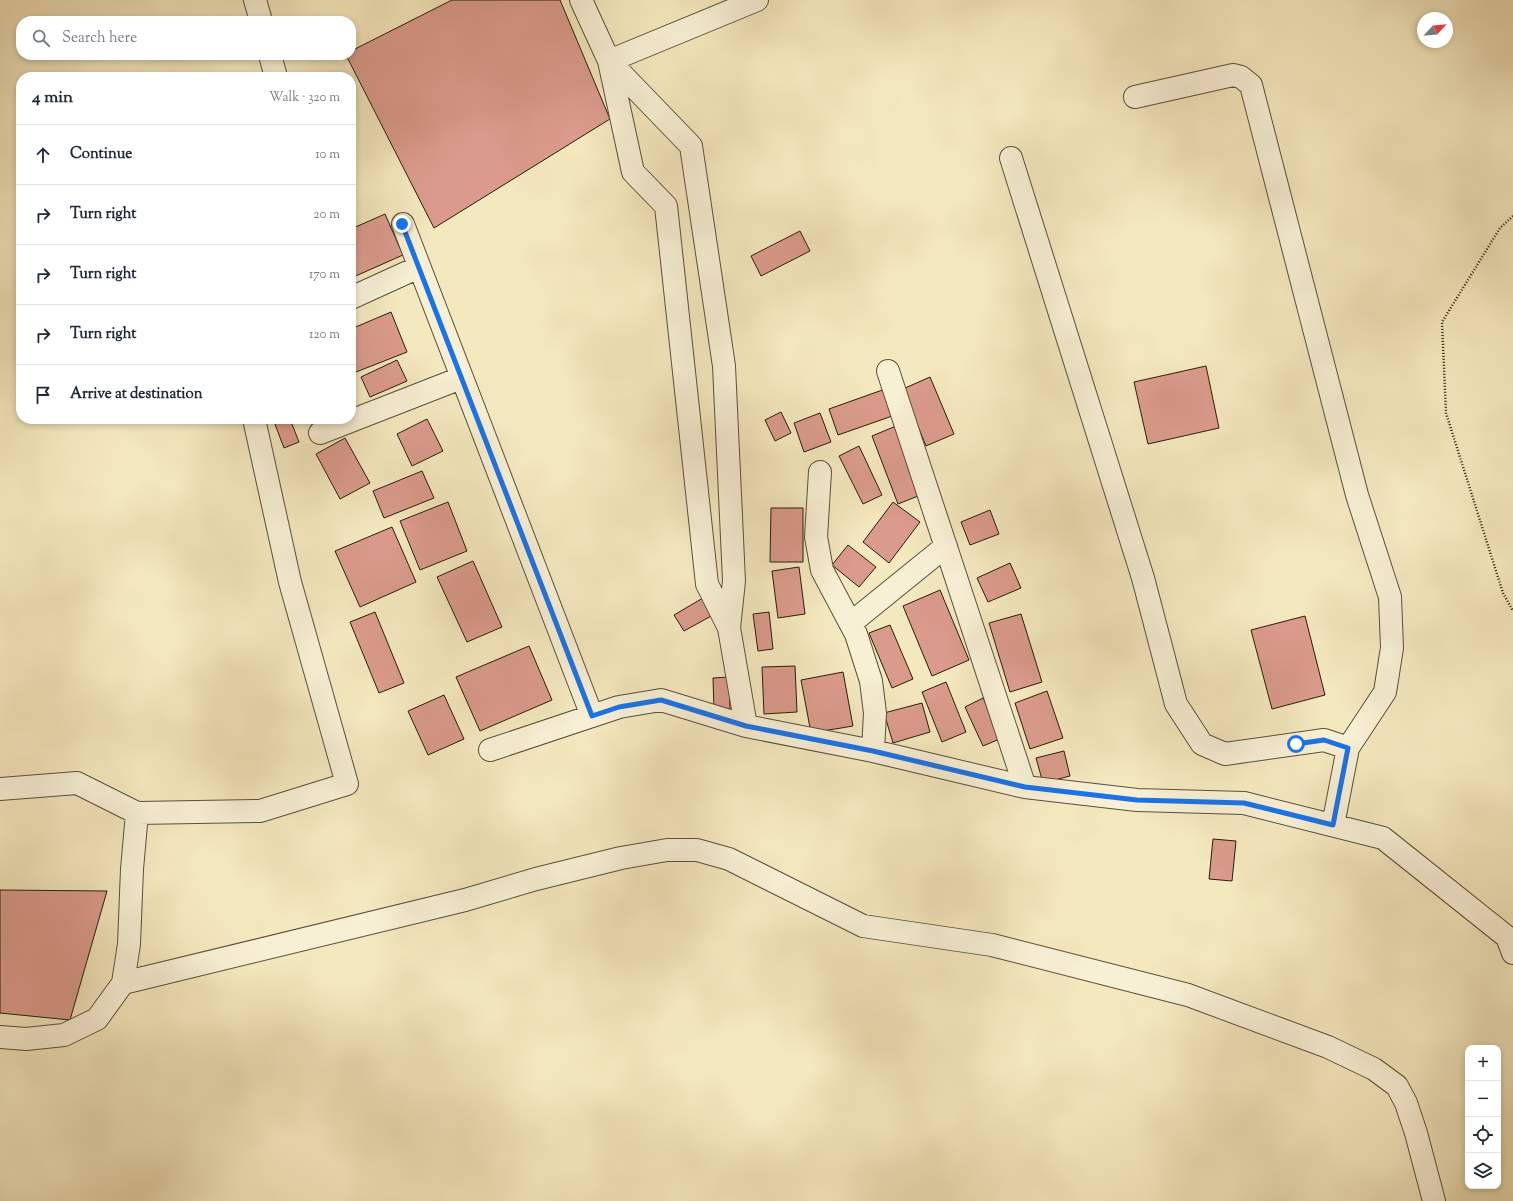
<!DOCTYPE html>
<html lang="en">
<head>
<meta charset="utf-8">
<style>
  :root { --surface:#fff; --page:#f6f6f7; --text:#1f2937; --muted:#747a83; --line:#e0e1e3 }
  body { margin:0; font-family:"Sorts Mill Goudy",serif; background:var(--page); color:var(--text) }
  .controls { position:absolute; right:12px; bottom:12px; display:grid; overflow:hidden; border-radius:8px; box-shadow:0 2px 6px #0003 }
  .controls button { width:36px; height:36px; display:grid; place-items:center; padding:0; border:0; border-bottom:1px solid var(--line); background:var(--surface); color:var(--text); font:20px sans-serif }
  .compass { position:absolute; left:1417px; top:12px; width:36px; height:36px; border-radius:50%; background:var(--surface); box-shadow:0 2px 6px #0003; rotate:64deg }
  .stop { position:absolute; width:12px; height:12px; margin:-9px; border:3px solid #1a73e8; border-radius:50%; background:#fff }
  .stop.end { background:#1a73e8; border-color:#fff; box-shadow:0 1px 4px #0008 }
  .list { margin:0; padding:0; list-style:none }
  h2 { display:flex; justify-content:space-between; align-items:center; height:52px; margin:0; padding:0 16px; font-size:17px }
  h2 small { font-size:13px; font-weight:400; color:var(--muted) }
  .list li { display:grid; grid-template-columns:26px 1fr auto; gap:12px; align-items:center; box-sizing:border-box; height:60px; padding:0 16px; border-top:1px solid var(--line) }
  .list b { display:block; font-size:15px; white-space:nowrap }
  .list em { font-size:13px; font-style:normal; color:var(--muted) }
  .icon { flex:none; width:22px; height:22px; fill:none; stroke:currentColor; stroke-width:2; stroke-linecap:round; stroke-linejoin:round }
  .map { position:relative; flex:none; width:1513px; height:1201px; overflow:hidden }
  .search { position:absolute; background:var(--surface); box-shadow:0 2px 6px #0003; left:16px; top:16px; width:340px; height:44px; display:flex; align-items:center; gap:10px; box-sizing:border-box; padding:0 14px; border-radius:16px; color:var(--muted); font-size:15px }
  .panel { position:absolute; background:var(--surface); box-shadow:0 2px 6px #0003; left:16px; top:72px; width:340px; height:352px; border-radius:16px }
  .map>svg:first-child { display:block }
  .building { fill:#db9b8c; stroke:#271c0f }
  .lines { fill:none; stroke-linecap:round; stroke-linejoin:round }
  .minor-casing { stroke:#5a4f3b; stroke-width:24 }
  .path { stroke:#271c0f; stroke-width:2.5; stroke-dasharray:1 2; stroke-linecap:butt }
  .minor { stroke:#f8f0d5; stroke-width:22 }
  .route { stroke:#1a73e8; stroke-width:5 }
</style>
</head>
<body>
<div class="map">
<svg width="1513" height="1201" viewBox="0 0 1513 1201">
  <rect width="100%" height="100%" fill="#f4e8be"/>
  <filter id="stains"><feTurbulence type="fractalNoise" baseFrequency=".005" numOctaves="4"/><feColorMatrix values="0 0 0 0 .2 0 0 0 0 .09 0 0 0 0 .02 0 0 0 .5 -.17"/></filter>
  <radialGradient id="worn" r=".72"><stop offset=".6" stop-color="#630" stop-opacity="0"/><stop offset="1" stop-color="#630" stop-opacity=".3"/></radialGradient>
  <path class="building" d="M 452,0 L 560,0 L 610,119 L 434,228 L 346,55 L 351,55 L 351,51 Z
    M 385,214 L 403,255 L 351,278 L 351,229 Z
    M 800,231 L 810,251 L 761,276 L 751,256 Z
    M 391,312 L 407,352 L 351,374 L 351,329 Z
    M 397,360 L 407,381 L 370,397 L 361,377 Z
    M 1206,366 L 1219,428 L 1148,444 L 1134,382 Z
    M 930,377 L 954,434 L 926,446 L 903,389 Z
    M 888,388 L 898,414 L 838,435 L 829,409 Z
    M 781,412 L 791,433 L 775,441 L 765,420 Z
    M 820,413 L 831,442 L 804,452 L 794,423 Z
    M 273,419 L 290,419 L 299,442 L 284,448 Z
    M 427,419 L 443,451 L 412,466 L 397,434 Z
    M 896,426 L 923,494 L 898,504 L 872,436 Z
    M 345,438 L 370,483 L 340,499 L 316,454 Z
    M 859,446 L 882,495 L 863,504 L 839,456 Z
    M 422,471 L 434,498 L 384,518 L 373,491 Z
    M 448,502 L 467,551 L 420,570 L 400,521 Z
    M 893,502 L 920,522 L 889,563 L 863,542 Z
    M 771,508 L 803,508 L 803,562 L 770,562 Z
    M 990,510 L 999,534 L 970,545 L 961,522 Z
    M 392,527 L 416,582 L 360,607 L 335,551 Z
    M 848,545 L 876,567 L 859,587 L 832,565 Z
    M 473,561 L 502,627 L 467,642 L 437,577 Z
    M 1010,563 L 1021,588 L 988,602 L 977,578 Z
    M 799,567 L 805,614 L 778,618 L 772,571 Z
    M 940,590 L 969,660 L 932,676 L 903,606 Z
    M 703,598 L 713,615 L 684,631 L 674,615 Z
    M 375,612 L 404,683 L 379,693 L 350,622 Z
    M 769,612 L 773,649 L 758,651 L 753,614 Z
    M 1021,614 L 1042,682 L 1010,692 L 989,623 Z
    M 1305,616 L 1325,695 L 1272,709 L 1251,630 Z
    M 890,625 L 913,679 L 892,688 L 869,633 Z
    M 529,646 L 552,700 L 480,731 L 456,677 Z
    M 795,666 L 797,712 L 764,714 L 762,667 Z
    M 843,672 L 853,726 L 811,733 L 801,680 Z
    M 729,677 L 730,709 L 714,710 L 713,678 Z
    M 946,682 L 966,732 L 942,742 L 922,692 Z
    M 1047,691 L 1063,738 L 1030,749 L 1015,703 Z
    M 444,695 L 464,739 L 428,755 L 408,711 Z
    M 983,698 L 1002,738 L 983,746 L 965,707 Z
    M 922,703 L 930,732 L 893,743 L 884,713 Z
    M 1064,751 L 1070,776 L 1043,783 L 1036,758 Z
    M 1213,839 L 1236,841 L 1232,881 L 1209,879 Z
    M 0,890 L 107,891 L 70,1020 L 0,1013 Z"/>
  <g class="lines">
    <defs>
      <path id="minor" d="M 255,0 L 261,21
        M 581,0 L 609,61 L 691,146 L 724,366 L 734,581 L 729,628 L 746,726
        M 270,55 L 276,77
        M 1135,97 L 1233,75 L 1241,77 L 1251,85 L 1357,495 L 1390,597 L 1392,648 L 1385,692 L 1348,748
        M 1011,158 L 1143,578 L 1176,704 L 1202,744 L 1225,754 L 1324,740 L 1348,748 L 1333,825
        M 403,224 L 592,716
        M 351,298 L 419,267
        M 888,371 L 1025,787
        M 320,433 L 461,378
        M 820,472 L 816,537 L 822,570 L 856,634 L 871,681 L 875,713 L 873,751
        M 851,623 L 946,546
        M 729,628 L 707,584 L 666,206 L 633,172 L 609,61 L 757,0
        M 490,750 L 619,707 L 661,700 L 746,726 L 873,751 L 1025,787 L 1137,800 L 1244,803 L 1383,838 L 1507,937 L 1513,953
        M 0,789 L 77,783 L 137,813
        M 123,983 L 465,900 L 536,879 L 621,858 L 667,850 L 697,850 L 729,859 L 863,926 L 992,945 L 1188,995 L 1328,1047 L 1374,1069 L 1397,1086 L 1406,1103 L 1416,1133 L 1434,1201
        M 0,1037 L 26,1039 L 64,1035 L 97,1019 L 123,983 L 129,944 L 132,869 L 137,813 L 260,811 L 347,784 L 290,582 L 254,419"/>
    </defs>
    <use href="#minor" class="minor-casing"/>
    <path class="path" d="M 1513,216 L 1500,228 L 1442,322 L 1446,413 L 1503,593 L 1513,611"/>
    <use href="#minor" class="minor"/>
  </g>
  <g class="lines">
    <path class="route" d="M 402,224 L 592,716 L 619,707 L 661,700 L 746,726 L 873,751 L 1025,787 L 1137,800 L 1244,803 L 1333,825 L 1348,748 L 1324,740 L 1296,744"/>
  </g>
  <rect width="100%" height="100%" filter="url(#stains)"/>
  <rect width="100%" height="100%" fill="url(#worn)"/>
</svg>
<div class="controls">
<button>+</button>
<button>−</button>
<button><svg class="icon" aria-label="locate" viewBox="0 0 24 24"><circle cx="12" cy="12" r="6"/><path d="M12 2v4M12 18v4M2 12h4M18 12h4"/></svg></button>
<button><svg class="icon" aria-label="layers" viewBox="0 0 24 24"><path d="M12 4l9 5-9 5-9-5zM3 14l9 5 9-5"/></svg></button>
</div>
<svg class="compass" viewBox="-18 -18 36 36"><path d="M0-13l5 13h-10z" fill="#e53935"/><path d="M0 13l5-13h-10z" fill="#747a83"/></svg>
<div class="stop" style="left:1296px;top:744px"></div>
<div class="stop end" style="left:402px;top:224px"></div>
<div class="search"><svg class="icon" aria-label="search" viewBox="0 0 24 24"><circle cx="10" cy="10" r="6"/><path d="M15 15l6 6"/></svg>Search here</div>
<section class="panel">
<h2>4 min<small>Walk · 320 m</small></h2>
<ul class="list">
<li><svg class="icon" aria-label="ahead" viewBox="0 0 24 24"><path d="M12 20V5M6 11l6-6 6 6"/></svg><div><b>Continue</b></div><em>10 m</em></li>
<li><svg class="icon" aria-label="right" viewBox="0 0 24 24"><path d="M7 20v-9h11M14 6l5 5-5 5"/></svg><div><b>Turn right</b></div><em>20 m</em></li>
<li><svg class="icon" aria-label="right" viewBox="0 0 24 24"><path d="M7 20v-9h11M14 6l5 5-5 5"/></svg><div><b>Turn right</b></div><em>170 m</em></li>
<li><svg class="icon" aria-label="right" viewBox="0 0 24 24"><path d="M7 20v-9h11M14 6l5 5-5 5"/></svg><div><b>Turn right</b></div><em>120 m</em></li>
<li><svg class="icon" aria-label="arrive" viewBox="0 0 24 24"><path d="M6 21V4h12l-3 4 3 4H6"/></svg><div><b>Arrive at destination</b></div></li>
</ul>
</section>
</div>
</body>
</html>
